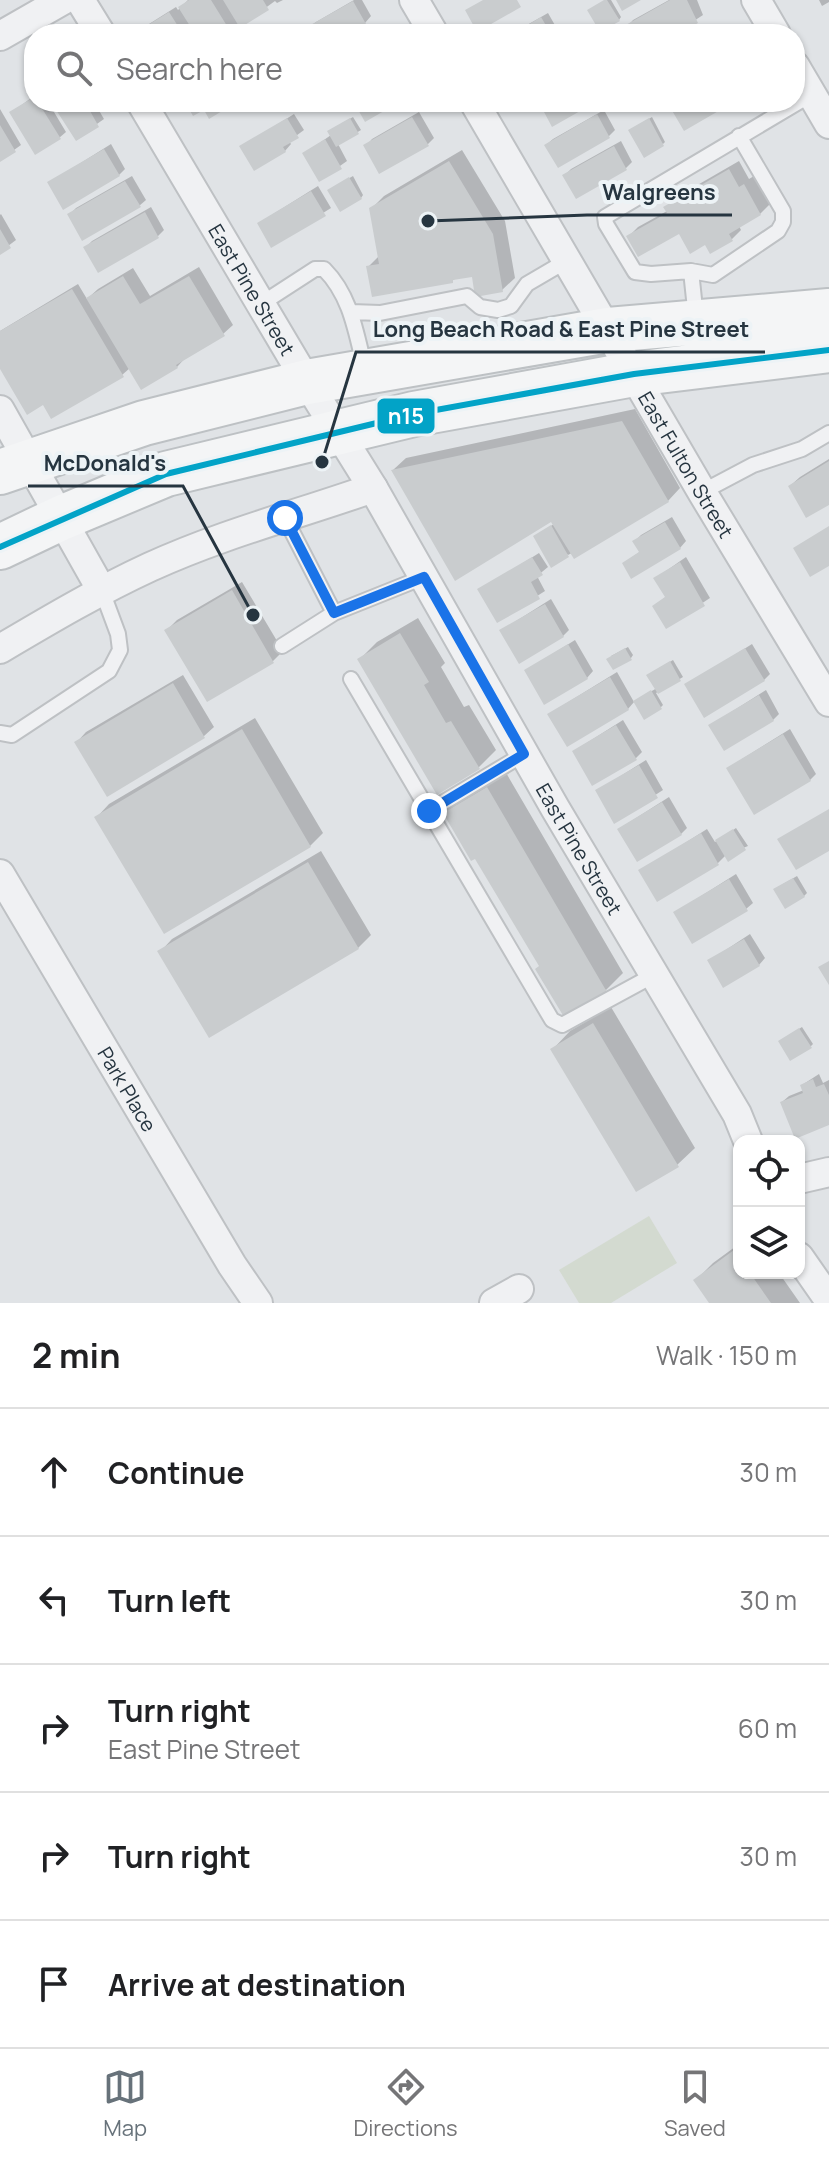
<!DOCTYPE html>
<html lang="en">
<head>
<meta charset="utf-8">
<style>
  :root { --surface:#fff; --page:#f6f6f6; --text:#202124; --muted:#757577; --line:#e0e0e0; --accent:#67727a }
  body { margin:0; font-family:Manrope,sans-serif; background:var(--page); color:var(--text) }
  .controls { position:absolute; right:24px; bottom:24px; display:grid; overflow:hidden; border-radius:16px; box-shadow:0 2px 6px #0004 }
  .controls button { width:72px; height:72px; display:grid; place-items:center; padding:0; border:0; border-bottom:2px solid var(--line); background:var(--surface); color:var(--text); font:40px sans-serif }
  .stop { position:absolute; width:24px; height:24px; margin:-18px; border:6px solid #1a73e8; border-radius:50%; background:#fff }
  .stop.end { background:#1a73e8; border-color:#fff; box-shadow:0 2px 8px #0008 }
  .list { margin:0; padding:0; list-style:none }
  h2 { display:flex; justify-content:space-between; align-items:center; height:104px; margin:0; padding:0 32px; font-size:34px }
  h2 small { font-size:26px; font-weight:400; color:var(--muted) }
  .list li { display:grid; grid-template-columns:52px 1fr auto; gap:24px; align-items:center; box-sizing:border-box; height:128px; padding:0 32px; border-top:2px solid var(--line) }
  .list b { display:block; font-size:30px; white-space:nowrap }
  .list p { margin:0; font-size:26px; white-space:nowrap; color:var(--muted) }
  .list em { font-size:26px; font-style:normal; color:var(--muted) }
  .icon { flex:none; width:44px; height:44px; fill:none; stroke:currentColor; stroke-width:2; stroke-linecap:round; stroke-linejoin:round }
  .map { position:relative; flex:none; width:829px; height:1303px; overflow:hidden }
  .search { position:absolute; background:var(--surface); box-shadow:0 2px 6px #0004; left:24px; right:24px; top:24px; height:88px; display:flex; align-items:center; gap:20px; box-sizing:border-box; padding:0 28px; border-radius:32px; color:var(--muted); font-size:30px }
  .sheet { height:744px; background:var(--surface) }
  nav { display:flex; justify-content:space-around; align-items:center; box-sizing:border-box; height:112px; border-top:2px solid var(--line); background:var(--surface); font-size:22px; color:var(--muted) }
  nav a { display:grid; justify-items:center; gap:4px }
  nav .on { color:var(--accent) }
  .map>svg:first-child { display:block }
  .green { fill:#d3dad0 }
  .shadow { fill:#0003 }
  .building { fill:#c9ccce }
  .lines { fill:none; stroke-linecap:round; stroke-linejoin:round }
  .service-casing { stroke:#bec1c4; stroke-width:18 }
  .minor-casing { stroke:#bec1c4; stroke-width:32 }
  .primary-casing { stroke:#bdc1c4; stroke-width:48 }
  .service { stroke:#f0f1f3; stroke-width:14 }
  .minor { stroke:#f0f1f3; stroke-width:28 }
  .primary { stroke:#f4f5f6; stroke-width:44 }
  .bus-1-casing { stroke:#edf3f6; stroke-width:12 }
  .bus-1 { stroke:#02a3c7; stroke-width:6 }
  .route { stroke:#1a73e8; stroke-width:10 }
  .labels { text-anchor:middle; dominant-baseline:central; stroke-width:8; stroke-linejoin:round; paint-order:stroke }
  .street-label { font-size:20px; fill:#263540; stroke:#edf3f6 }
  .leader { fill:none; stroke:#263540; stroke-width:3 }
  .callout-dot { fill:#263540; stroke:#edf3f6; stroke-width:3 }
  .callout-label { font-size:22px; text-anchor:middle; font-weight:bold; fill:#263540; stroke:#edf3f6; stroke-width:8; stroke-linejoin:round; paint-order:stroke }
  .line-badge { stroke:#edf3f6; stroke-width:3 }
  .badge-label { font-size:22px; text-anchor:middle; font-weight:bold; fill:#fff }
</style>
</head>
<body>
<div class="map">
<svg width="829" height="1303" viewBox="0 0 829 1303">
  <rect width="100%" height="100%" fill="#e0e3e6"/>
  <path class="green" d="M 649,1216 L 677,1263 L 611,1303 L 579,1303 L 559,1270 Z"/>
  <path class="shadow" d="M 188,0 L 283,0 L 277,3 L 275,1 L 238,28 L 235,34 L 145,34 L 143,30 L 149,24 L 176,7 L 178,10 Z
    M 354,0 L 362,0 L 371,16 L 365,23 L 345,34 L 313,34 L 309,28 L 316,22 Z
    M 605,0 L 611,0 L 621,17 L 619,20 Z
    M 669,0 L 697,0 L 703,15 L 674,34 L 631,34 L 627,27 L 633,20 Z
    M 819,0 L 829,0 L 829,2 L 822,6 Z
    M 548,13 L 560,34 L 515,34 L 520,29 Z
    M 379,24 L 384,34 L 361,34 Z
    M 707,28 L 710,34 L 696,34 Z
    M 34,96 L 34,102 L 48,102 L 66,132 L 59,138 L 12,112 Z
    M 53,102 L 94,102 L 104,119 L 77,138 Z
    M 352,102 L 388,102 L 389,103 L 383,109 Z
    M 0,109 L 21,145 L 0,160 Z
    M 604,110 L 615,130 L 609,136 L 558,166 L 546,145 L 553,139 Z
    M 419,112 L 434,138 L 428,144 L 366,146 L 372,139 Z
    M 294,114 L 304,130 L 289,141 L 291,144 L 285,151 L 242,147 Z
    M 353,117 L 361,130 L 338,144 L 347,161 L 320,180 L 304,154 L 331,135 L 332,129 Z
    M 652,117 L 665,142 L 663,144 L 633,128 Z
    M 621,141 L 632,162 L 626,168 L 577,196 L 565,175 L 571,169 Z
    M 111,144 L 125,169 L 119,175 L 49,183 Z
    M 462,150 L 505,221 L 515,278 L 502,290 L 474,274 L 456,278 L 452,281 L 368,267 L 379,256 L 371,209 L 384,196 Z
    M 739,161 L 749,179 L 754,176 L 770,204 L 760,214 L 739,226 L 741,230 L 732,239 L 706,242 L 680,231 L 629,236 L 638,227 L 667,211 L 666,208 L 675,198 Z
    M 132,176 L 146,200 L 139,206 L 69,215 L 76,208 Z
    M 353,176 L 363,195 L 361,198 L 332,188 Z
    M 318,186 L 331,208 L 272,245 L 259,223 Z
    M 151,207 L 164,230 L 158,236 L 99,270 L 86,247 L 92,241 Z
    M 1,214 L 16,240 L 0,252 L 0,215 Z
    M 199,267 L 233,325 L 223,334 L 187,356 L 177,367 L 130,368 L 122,375 L 44,402 L 0,366 L 0,331 L 78,284 L 87,299 L 98,289 L 133,268 L 150,296 Z
    M 635,409 L 680,488 L 668,501 L 568,555 L 538,534 L 554,524 L 551,519 L 393,470 L 406,458 Z
    M 829,459 L 829,502 L 790,486 L 800,477 Z
    M 672,517 L 686,541 L 680,548 L 624,563 L 641,551 L 635,541 L 641,535 Z
    M 539,553 L 548,567 L 537,576 L 545,591 L 498,621 L 480,590 Z
    M 686,557 L 710,598 L 666,627 L 654,606 L 667,596 L 656,578 Z
    M 242,582 L 283,651 L 273,661 L 208,700 L 167,630 L 177,620 Z
    M 551,599 L 569,630 L 563,636 L 502,630 Z
    M 418,618 L 445,663 L 441,667 L 464,707 L 469,705 L 496,750 L 478,768 L 359,660 L 377,642 Z
    M 575,640 L 593,671 L 587,678 L 527,670 Z
    M 752,644 L 770,674 L 764,680 L 687,685 Z
    M 628,647 L 633,655 L 631,658 L 611,656 Z
    M 673,660 L 683,677 L 656,693 L 663,705 L 660,708 L 638,699 L 657,688 L 651,673 Z
    M 617,672 L 634,702 L 628,709 L 549,714 Z
    M 183,675 L 214,727 L 204,736 L 107,794 L 77,742 L 86,732 Z
    M 766,690 L 779,714 L 773,720 L 711,725 Z
    M 255,718 L 323,833 L 310,846 L 165,932 L 97,817 L 109,804 Z
    M 623,720 L 642,752 L 636,758 L 574,751 Z
    M 790,729 L 816,774 L 810,780 L 728,768 Z
    M 646,760 L 663,790 L 615,821 L 597,791 Z
    M 505,771 L 623,973 L 606,990 L 541,966 L 476,856 L 445,813 L 463,796 Z
    M 669,797 L 687,828 L 681,834 L 619,829 Z
    M 736,828 L 748,846 L 726,855 L 718,863 L 641,871 L 707,829 L 715,842 Z
    M 321,851 L 371,935 L 358,948 L 160,952 L 172,939 Z
    M 736,874 L 753,903 L 746,909 L 676,912 Z
    M 797,876 L 807,893 L 804,896 L 778,887 Z
    M 750,934 L 765,958 L 759,965 L 709,961 Z
    M 611,1007 L 695,1148 L 677,1165 L 553,1049 L 570,1031 Z
    M 802,1027 L 813,1044 L 810,1047 L 783,1039 Z
    M 819,1074 L 823,1083 L 829,1080 L 829,1123 L 782,1102 L 789,1096 L 804,1090 L 802,1085 Z
    M 739,1244 L 739,1273 L 779,1273 L 800,1303 L 711,1303 L 696,1280 L 713,1263 Z"/>
  <path class="building" d="M 189,0 L 211,0 L 232,34 L 195,34 L 178,7 Z
    M 223,0 L 263,0 L 269,10 L 240,28 Z
    M 483,0 L 517,0 L 521,7 L 477,32 L 465,10 Z
    M 604,0 L 607,0 L 620,21 L 600,32 L 587,10 Z
    M 616,0 L 641,0 L 622,11 Z
    M 670,0 L 687,0 L 698,23 L 678,34 L 629,34 L 624,26 Z
    M 353,1 L 366,24 L 349,34 L 311,34 L 307,27 Z
    M 169,12 L 183,34 L 143,34 L 140,30 Z
    M 541,17 L 551,34 L 513,34 Z
    M 34,97 L 34,102 L 38,102 L 61,139 L 35,155 L 9,112 Z
    M 51,102 L 85,102 L 99,127 L 76,141 Z
    M 185,102 L 237,102 L 209,119 L 204,110 L 193,116 Z
    M 350,102 L 379,102 L 384,111 L 365,122 L 356,106 L 353,107 Z
    M 562,102 L 596,102 L 552,127 L 544,112 Z
    M 667,102 L 734,102 L 684,131 Z
    M 597,114 L 610,138 L 558,168 L 544,145 Z
    M 412,117 L 429,146 L 379,174 L 363,145 Z
    M 287,118 L 299,138 L 283,147 L 286,152 L 254,171 L 239,146 Z
    M 350,118 L 359,134 L 336,147 L 327,131 Z
    M 649,118 L 664,146 L 644,158 L 628,130 Z
    M 0,125 L 16,152 L 0,162 Z
    M 325,139 L 342,169 L 319,182 L 302,153 Z
    M 614,146 L 627,170 L 576,199 L 562,175 Z
    M 104,149 L 120,176 L 63,210 L 47,182 Z
    M 449,161 L 493,234 L 503,292 L 475,297 L 472,277 L 453,280 L 453,283 L 372,297 L 366,266 L 379,264 L 369,208 Z
    M 729,169 L 739,187 L 744,184 L 761,215 L 729,234 L 733,241 L 710,254 L 705,245 L 690,254 L 679,234 L 638,257 L 626,236 L 667,213 L 663,207 Z
    M 349,177 L 362,199 L 340,212 L 327,190 Z
    M 125,181 L 141,207 L 82,241 L 67,214 Z
    M 311,191 L 326,216 L 271,248 L 257,223 Z
    M 145,212 L 159,238 L 98,273 L 83,247 Z
    M 0,229 L 11,248 L 0,255 Z
    M 123,276 L 140,304 L 189,276 L 225,336 L 176,365 L 178,368 L 141,390 L 86,298 Z
    M 72,289 L 124,377 L 51,419 L 43,405 L 27,415 L 0,369 L 0,331 Z
    M 622,421 L 669,502 L 574,559 L 551,522 L 455,581 L 391,470 Z
    M 829,461 L 829,505 L 806,518 L 788,486 Z
    M 665,522 L 681,549 L 631,579 L 622,563 L 639,552 L 632,541 Z
    M 551,525 L 569,557 L 551,568 L 533,536 Z
    M 829,526 L 829,566 L 810,577 L 793,548 Z
    M 532,557 L 543,575 L 531,582 L 540,599 L 497,623 L 477,589 Z
    M 680,562 L 705,606 L 666,629 L 652,606 L 665,597 L 653,578 Z
    M 232,590 L 274,663 L 207,702 L 164,630 Z
    M 545,604 L 564,637 L 519,664 L 499,630 Z
    M 400,633 L 429,682 L 424,685 L 446,723 L 451,721 L 480,769 L 437,795 L 357,659 Z
    M 568,644 L 588,679 L 544,705 L 524,670 Z
    M 625,648 L 632,660 L 613,670 L 606,659 Z
    M 745,648 L 765,681 L 704,718 L 684,684 Z
    M 670,661 L 681,681 L 658,694 L 646,675 Z
    M 610,677 L 629,710 L 567,747 L 547,714 Z
    M 173,683 L 205,738 L 107,797 L 74,742 Z
    M 651,690 L 662,709 L 644,720 L 633,701 Z
    M 759,695 L 774,721 L 724,751 L 708,725 Z
    M 616,725 L 637,760 L 592,786 L 572,751 Z
    M 242,729 L 311,847 L 164,934 L 94,817 Z
    M 783,734 L 811,781 L 754,815 L 726,768 Z
    M 639,765 L 658,798 L 614,824 L 595,790 Z
    M 487,787 L 607,992 L 564,1017 L 535,969 L 539,966 L 475,859 L 471,861 L 443,813 Z
    M 662,802 L 682,835 L 637,862 L 617,829 Z
    M 829,809 L 829,851 L 796,870 L 777,839 Z
    M 733,829 L 746,850 L 728,862 L 715,840 Z
    M 701,833 L 719,865 L 657,902 L 638,870 Z
    M 308,862 L 359,949 L 209,1038 L 157,951 Z
    M 793,878 L 805,897 L 785,909 L 773,889 Z
    M 729,879 L 748,911 L 692,944 L 673,912 Z
    M 744,939 L 760,966 L 723,988 L 707,960 Z
    M 829,961 L 829,985 L 818,967 Z
    M 593,1023 L 679,1167 L 636,1192 L 550,1049 Z
    M 799,1028 L 812,1048 L 790,1061 L 778,1041 Z
    M 813,1079 L 816,1087 L 824,1084 L 829,1095 L 829,1125 L 795,1139 L 780,1102 L 803,1093 L 800,1085 Z
    M 734,1250 L 739,1257 L 739,1273 L 750,1273 L 771,1303 L 709,1303 L 693,1280 Z"/>
  <g class="lines">
    <defs>
      <path id="service" d="M 691,271 L 713,275 L 778,231 L 783,222 L 783,211 L 739,136
        M 261,304 L 315,269 L 324,269 C 351,296 356,333 365,369
        M 351,312 L 380,313 L 467,296 L 480,307 L 498,310 L 511,306 L 527,284 L 568,260
        M 696,318 L 691,271 L 651,274 L 635,272 L 606,224 L 605,217 L 812,94
        M 702,492 L 753,465 L 802,449 L 829,433
        M 334,613 L 424,577
        M 282,646 L 334,613 L 285,518
        M 351,679 L 552,1020 L 562,1025 L 654,975
        M 0,733 L 12,735 L 109,671 L 120,650 L 118,634 L 102,591
        M 429,811 L 524,754"/>
      <g id="minor">
        <path d="M 80,0 L 101,34"/>
        <path d="M 414,0 L 434,34"/>
        <path d="M 756,0 L 776,34"/>
        <path d="M 0,36 L 63,0"/>
        <path d="M 795,66 L 829,124"/>
        <path id="s1" d="M 141,102 L 307,382 L 373,488 L 555,808 L 737,1114 L 748,1141"/>
        <path id="s2" d="M 474,102 L 702,492 L 829,702"/>
        <path d="M 0,410 L 102,591"/>
        <path d="M 0,649 C 49,620 98,591 150,567 C 222,534 299,514 373,488"/>
        <path id="s3" d="M 0,874 L 232,1265 L 258,1303"/>
        <path d="M 799,1179 L 829,1172"/>
        <path d="M 799,1257 L 829,1300"/>
        <path d="M 494,1303 L 519,1289"/>
      </g>
      <path id="primary" d="M 0,472 L 144,423 L 307,382 L 608,330 L 829,311
        M 0,547 L 61,518 L 166,474 L 414,414 L 634,374 L 829,350"/>
    </defs>
    <use href="#service" class="service-casing"/>
    <use href="#minor" class="minor-casing"/>
    <use href="#primary" class="primary-casing"/>
    <use href="#service" class="service"/>
    <use href="#minor" class="minor"/>
    <use href="#primary" class="primary"/>
    <defs>
      <path id="bus-1" d="M 0,547 L 166,474 L 414,414 L 634,374 L 829,350"/>
    </defs>
    <use href="#bus-1" class="bus-1-casing"/>
    <use href="#bus-1" class="bus-1"/>
  </g>
  <g class="lines">
    <path class="route" d="M 285,518 L 334,613 L 424,577 L 524,754 L 429,811"/>
  </g>
  <g class="labels">
    <g class="street-label">
      <text stroke="none"><textPath href="#s1" startOffset="218">East Pine Street</textPath></text>
      <text stroke="none"><textPath href="#s2" startOffset="420">East Fulton Street</textPath></text>
      <text stroke="none"><textPath href="#s1" startOffset="866">East Pine Street</textPath></text>
      <text stroke="none"><textPath href="#s3" startOffset="250">Park Place</textPath></text>
    </g>
  </g>
  <path class="leader" d="M428 221L587 215H732M322 462L356 352H765M253 615L183 486H28"/>
  <g class="callout-dot">
    <circle cx="428" cy="221" r="8"/>
    <circle cx="322" cy="462" r="8"/>
    <circle cx="253" cy="615" r="8"/>
  </g>
  <g class="callout-label">
    <text x="659" y="200">Walgreens</text>
    <text x="561" y="337">Long Beach Road &amp; East Pine Street</text>
    <text x="105" y="471">McDonald's</text>
  </g>
  <rect class="line-badge" x="376" y="397" width="60" height="38" rx="8" fill="#02a3c7"/>
  <g class="badge-label">
    <text x="406" y="424">n15</text>
  </g>
</svg>
<div class="controls">
<button><svg class="icon" aria-label="locate" viewBox="0 0 24 24"><circle cx="12" cy="12" r="6"/><path d="M12 2v4M12 18v4M2 12h4M18 12h4"/></svg></button>
<button><svg class="icon" aria-label="layers" viewBox="0 0 24 24"><path d="M12 4l9 5-9 5-9-5zM3 14l9 5 9-5"/></svg></button>
</div>
<div class="stop" style="left:285px;top:518px"></div>
<div class="stop end" style="left:429px;top:811px"></div>
<div class="search"><svg class="icon" aria-label="search" viewBox="0 0 24 24"><circle cx="10" cy="10" r="6"/><path d="M15 15l6 6"/></svg>Search here</div>
</div>
<section class="sheet">
<h2>2 min<small>Walk · 150 m</small></h2>
<ul class="list">
<li><svg class="icon" aria-label="ahead" viewBox="0 0 24 24"><path d="M12 20V5M6 11l6-6 6 6"/></svg><div><b>Continue</b></div><em>30 m</em></li>
<li><svg class="icon" aria-label="left" viewBox="0 0 24 24"><path d="M17 20v-9H6M10 6l-5 5 5 5"/></svg><div><b>Turn left</b></div><em>30 m</em></li>
<li><svg class="icon" aria-label="right" viewBox="0 0 24 24"><path d="M7 20v-9h11M14 6l5 5-5 5"/></svg><div><b>Turn right</b><p>East Pine Street</p></div><em>60 m</em></li>
<li><svg class="icon" aria-label="right" viewBox="0 0 24 24"><path d="M7 20v-9h11M14 6l5 5-5 5"/></svg><div><b>Turn right</b></div><em>30 m</em></li>
<li><svg class="icon" aria-label="arrive" viewBox="0 0 24 24"><path d="M6 21V4h12l-3 4 3 4H6"/></svg><div><b>Arrive at destination</b></div></li>
</ul>
</section>
<nav>
<a class="on"><svg class="icon" aria-label="map" viewBox="0 0 24 24"><path d="M3 6l6-2 6 2 6-2v14l-6 2-6-2-6 2zM9 4v14M15 6v14"/></svg>Map</a>
<a><svg class="icon" aria-label="directions" viewBox="0 0 24 24"><path d="M12 3l9 9-9 9-9-9zM9 14v-3h6M13 9l2 2-2 2"/></svg>Directions</a>
<a><svg class="icon" aria-label="saved" viewBox="0 0 24 24"><path d="M7 4h10v16l-5-4-5 4z"/></svg>Saved</a>
</nav>
</body>
</html>
